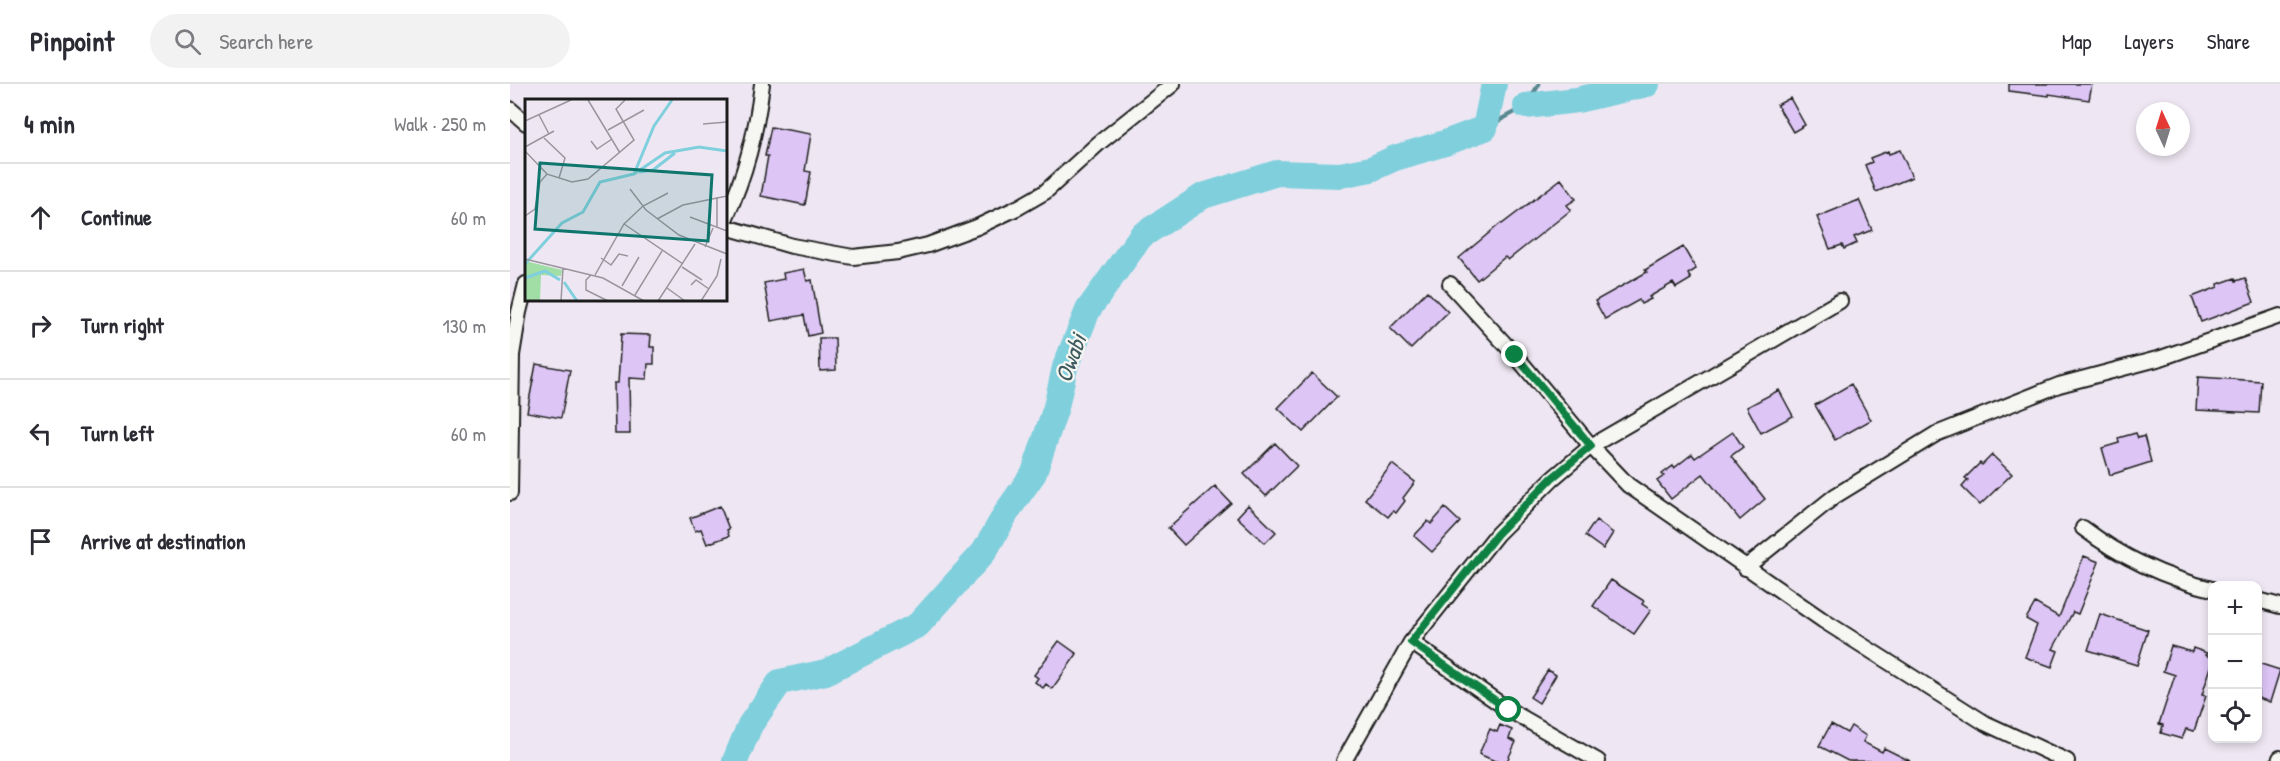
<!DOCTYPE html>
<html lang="en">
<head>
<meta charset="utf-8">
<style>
  :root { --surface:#fff; --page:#f2f2f3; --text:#2b2b33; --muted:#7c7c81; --line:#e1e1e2 }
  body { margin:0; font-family:"Patrick Hand",sans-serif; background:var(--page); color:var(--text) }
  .controls { position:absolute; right:18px; bottom:18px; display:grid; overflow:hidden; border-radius:12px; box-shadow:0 3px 9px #0003 }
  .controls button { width:54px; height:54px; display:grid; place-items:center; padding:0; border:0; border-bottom:2px solid var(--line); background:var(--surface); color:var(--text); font:30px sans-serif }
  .compass { position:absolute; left:1626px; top:18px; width:54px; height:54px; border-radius:50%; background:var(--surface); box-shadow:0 3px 9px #0003; rotate:356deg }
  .stop { position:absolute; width:18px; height:18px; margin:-14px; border:4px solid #0b8043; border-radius:50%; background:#fff }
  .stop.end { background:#0b8043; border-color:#fff; box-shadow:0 2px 6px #0008 }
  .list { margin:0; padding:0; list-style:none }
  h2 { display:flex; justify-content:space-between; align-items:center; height:78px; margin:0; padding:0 24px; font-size:26px }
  h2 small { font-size:20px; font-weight:400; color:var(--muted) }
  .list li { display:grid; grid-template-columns:39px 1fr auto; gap:18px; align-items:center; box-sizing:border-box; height:108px; padding:0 24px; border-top:2px solid var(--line) }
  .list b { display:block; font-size:22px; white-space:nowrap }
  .list em { font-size:20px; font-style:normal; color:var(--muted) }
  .icon { flex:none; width:33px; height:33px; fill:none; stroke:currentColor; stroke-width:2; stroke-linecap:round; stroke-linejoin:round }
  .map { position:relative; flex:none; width:1770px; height:677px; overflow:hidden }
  header { display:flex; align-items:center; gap:36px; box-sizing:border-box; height:84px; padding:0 30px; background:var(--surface); border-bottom:2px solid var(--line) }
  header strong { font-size:28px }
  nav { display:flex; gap:33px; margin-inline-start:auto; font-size:21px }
  .search { width:420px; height:54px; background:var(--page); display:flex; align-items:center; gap:15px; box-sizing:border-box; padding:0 21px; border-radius:33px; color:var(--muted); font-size:22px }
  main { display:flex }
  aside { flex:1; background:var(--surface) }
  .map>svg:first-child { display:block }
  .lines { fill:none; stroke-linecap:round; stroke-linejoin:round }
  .stream { stroke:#58878f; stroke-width:4.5 }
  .river { stroke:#80cfdc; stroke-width:26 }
  .building { fill:#ddc5f5; stroke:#1c1c1c; stroke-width:1.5 }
  .minor-casing { stroke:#1c1c1c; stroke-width:18 }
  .minor { stroke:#f6f6f2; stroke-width:14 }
  .route { stroke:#0b8043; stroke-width:8 }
  .labels { text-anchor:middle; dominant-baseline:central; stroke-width:4.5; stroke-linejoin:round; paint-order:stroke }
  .water-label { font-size:24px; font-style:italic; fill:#3f5b5f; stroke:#f6f6f2 }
  .inset-river { fill:none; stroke:#80cfdc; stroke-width:3 }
  .inset-road { fill:none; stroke:#9a969d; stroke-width:1.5 }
  .view { fill:#0f766e; fill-opacity:0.15; stroke:#0f766e; stroke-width:3 }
  .inset-edge { fill:none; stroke:#1c1c1c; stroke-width:3 }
</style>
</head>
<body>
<header>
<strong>Pinpoint</strong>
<div class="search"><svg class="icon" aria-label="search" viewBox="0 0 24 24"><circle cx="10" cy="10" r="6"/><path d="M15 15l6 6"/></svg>Search here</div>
<nav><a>Map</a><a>Layers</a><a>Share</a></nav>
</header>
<main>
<aside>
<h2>4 min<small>Walk · 250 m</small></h2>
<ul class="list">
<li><svg class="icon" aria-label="ahead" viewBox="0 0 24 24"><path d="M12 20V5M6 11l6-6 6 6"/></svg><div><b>Continue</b></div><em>60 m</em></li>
<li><svg class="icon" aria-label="right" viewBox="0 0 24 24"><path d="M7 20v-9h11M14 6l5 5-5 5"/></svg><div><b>Turn right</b></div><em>130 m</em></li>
<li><svg class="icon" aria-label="left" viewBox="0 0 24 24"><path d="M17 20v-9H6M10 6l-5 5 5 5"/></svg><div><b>Turn left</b></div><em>60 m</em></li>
<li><svg class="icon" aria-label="arrive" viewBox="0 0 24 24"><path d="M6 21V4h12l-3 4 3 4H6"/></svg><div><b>Arrive at destination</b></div></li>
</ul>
</aside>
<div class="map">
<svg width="1770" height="677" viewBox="0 0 1770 677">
  <rect width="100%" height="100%" fill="#eee7f3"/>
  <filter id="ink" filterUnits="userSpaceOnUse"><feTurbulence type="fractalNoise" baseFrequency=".0167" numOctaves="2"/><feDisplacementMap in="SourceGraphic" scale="12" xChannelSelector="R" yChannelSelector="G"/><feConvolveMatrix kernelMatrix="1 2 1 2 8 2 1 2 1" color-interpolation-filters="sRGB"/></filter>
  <g filter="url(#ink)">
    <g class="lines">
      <path class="stream" d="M 975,44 L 1016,22 L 1029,0"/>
      <path class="river" d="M 1016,22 L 1067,16 L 1137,0
        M 225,677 L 240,641 L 270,598 L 316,588 L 408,541 L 474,468 L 498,426 L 524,389 L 546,323 L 555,283 L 578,226 L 631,152 L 693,112 L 767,89 L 830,91 L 861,85 L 885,74 L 935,59 L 975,44 L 984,0"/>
    </g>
    <path class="building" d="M 1499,0 L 1582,0 L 1579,16 L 1539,10 L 1539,12 L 1499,7 Z
      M 1280,14 L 1295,41 L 1283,48 L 1267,21 Z
      M 261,43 L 301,50 L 295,87 L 301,88 L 295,121 L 251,112 L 258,72 L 255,72 Z
      M 1390,66 L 1402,93 L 1366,108 L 1355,81 L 1362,78 L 1360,74 L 1378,67 L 1379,70 Z
      M 1051,95 L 1066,115 L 1057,121 L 1061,126 L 998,176 L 995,173 L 967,196 L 949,174 L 991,139 L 992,140 Z
      M 1349,116 L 1362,146 L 1344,153 L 1347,159 L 1334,165 L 1332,161 L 1320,165 L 1307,133 Z
      M 1173,163 L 1186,185 L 1178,190 L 1181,195 L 1166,204 L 1163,199 L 1139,213 L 1141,215 L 1131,220 L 1129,216 L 1095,235 L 1085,217 L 1137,188 L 1135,186 Z
      M 294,185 L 297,197 L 302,196 L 311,249 L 298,252 L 294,231 L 261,237 L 254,199 L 274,195 L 273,189 Z
      M 1725,194 L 1726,197 L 1735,194 L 1744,218 L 1691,238 L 1682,213 L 1708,203 L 1708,200 Z
      M 917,207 L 938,228 L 901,265 L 880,244 Z
      M 111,250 L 141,251 L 140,263 L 144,263 L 144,280 L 138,280 L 137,295 L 119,294 L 120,350 L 105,350 L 104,299 L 108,299 Z
      M 309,254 L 325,254 L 326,286 L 310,287 Z
      M 26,280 L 60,286 L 51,334 L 17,328 Z
      M 802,289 L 827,313 L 793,348 L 768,324 Z
      M 1688,293 L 1751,297 L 1749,329 L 1686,326 Z
      M 1341,300 L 1361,336 L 1325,356 L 1305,321 Z
      M 1269,306 L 1283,332 L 1251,349 L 1237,323 Z
      M 1223,348 L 1233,363 L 1221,372 L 1255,415 L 1230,436 L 1193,390 L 1161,415 L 1147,397 L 1154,392 L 1152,390 L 1163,382 L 1164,384 L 1182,370 L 1185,374 Z
      M 1626,349 L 1628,354 L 1634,352 L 1641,378 L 1600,391 L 1592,364 L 1609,359 L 1608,354 Z
      M 765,359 L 787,382 L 756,412 L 734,390 Z
      M 1482,371 L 1502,390 L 1470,421 L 1452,403 L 1458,396 L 1455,394 L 1470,379 L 1472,381 Z
      M 882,380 L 905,398 L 893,414 L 895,417 L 886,429 L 883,427 L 878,433 L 855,415 Z
      M 705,402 L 721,419 L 674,461 L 658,444 Z
      M 738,421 L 766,448 L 755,459 L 727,433 Z
      M 210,422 L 219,445 L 217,446 L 219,452 L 197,460 L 191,445 L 185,447 L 180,434 Z
      M 935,424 L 950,438 L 922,468 L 904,452 L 918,437 L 921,440 Z
      M 1086,436 L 1103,449 L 1093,465 L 1075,452 Z
      M 1574,472 L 1589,478 L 1568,530 L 1563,528 L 1543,565 L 1548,567 L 1542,583 L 1515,573 L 1527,541 L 1516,535 L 1525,519 L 1549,533 Z
      M 1101,496 L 1134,517 L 1132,520 L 1141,526 L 1124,550 L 1083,522 Z
      M 1590,530 L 1638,546 L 1627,581 L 1578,566 Z
      M 549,557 L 567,570 L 542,605 L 536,600 L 533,604 L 525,598 L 528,594 L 524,591 Z
      M 1661,562 L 1682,568 L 1683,564 L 1697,569 L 1695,571 L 1702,574 L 1702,580 L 1692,611 L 1696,612 L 1684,647 L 1676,645 L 1672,655 L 1651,649 L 1653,641 L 1649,640 L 1665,591 L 1653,587 Z
      M 1748,579 L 1770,586 L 1760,618 L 1748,614 Z
      M 1038,586 L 1046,591 L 1029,619 L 1020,613 Z
      M 1321,640 L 1337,649 L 1341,642 L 1356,652 L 1353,658 L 1372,668 L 1374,664 L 1400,677 L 1338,677 L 1309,662 Z
      M 990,641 L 1002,646 L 999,655 L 1006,658 L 997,677 L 985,677 L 969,670 L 980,645 L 987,648 Z"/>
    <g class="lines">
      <defs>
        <path id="minor" d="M 0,25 L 16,39
          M 216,133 C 235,92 247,45 252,0
          M 216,143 L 282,162 L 343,173 L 388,168 L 418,161 L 467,143 L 509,123 L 535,108 L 589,59 L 663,0
          M 940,200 L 1005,271 L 1081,362 L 1118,401 L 1314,537 L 1475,639 L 1557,677
          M 0,409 L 2,271 L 9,228 L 16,200
          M 1573,444 C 1611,473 1656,494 1702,505
          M 1235,484 L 1325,412 L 1426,350 L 1549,301 L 1651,274 L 1770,232
          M 1748,516 L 1770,522
          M 901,558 L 999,626 L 1088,677
          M 834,677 L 901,558 L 987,450 L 1042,395 L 1081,362 L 1330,217
          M 1769,677 L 1770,674"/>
      </defs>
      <use href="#minor" class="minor-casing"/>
      <use href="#minor" class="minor"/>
    </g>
  </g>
  <g class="lines" filter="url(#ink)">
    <path class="route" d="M 999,626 L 901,558 L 987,450 L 1042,394 L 1081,362 L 1005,271"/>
  </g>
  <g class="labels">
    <g class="water-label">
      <text transform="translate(560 274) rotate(-70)">Owabi</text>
    </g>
  </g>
  <g transform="translate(15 15)">
    <rect width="202" height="202" fill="#eee7f3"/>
    <path d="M 0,162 L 37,171 L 36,177 L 16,176 L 15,202 L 0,202 Z" fill="#a0dea6"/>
    <path class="inset-river" d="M 114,73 L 128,71 L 150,54M 109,75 L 140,54 L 174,48 L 202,52M 0,165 L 37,124 L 58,113 L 75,83 L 109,75 L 129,27 L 147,1M 0,179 L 20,172 L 35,181M 39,183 L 52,202"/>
    <path class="inset-road" d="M 63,1 L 95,54M 14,16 L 24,35M 0,22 L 46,1M 178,25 L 202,23M 83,31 L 119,11M 19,39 L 40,59 L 34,79M 66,42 L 72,50 L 87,40M 0,48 L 29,32M 0,52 L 22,75M 105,90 L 121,111 L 154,136 L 202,155M 0,117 L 10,110 L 15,83 L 22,75 L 47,83 L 63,80 L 109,41 L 91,10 L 100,1M 165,118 L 202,132M 132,120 L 158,106 L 202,97M 99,125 L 158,165M 192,129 L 192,98M 180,148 L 188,129M 76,159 L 86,166 L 94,155 L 103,157M 0,160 L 78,179 L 119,202M 157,168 L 177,181M 66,176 L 61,181 L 61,191 L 83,202M 70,176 L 99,125 L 118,107 L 143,94M 166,186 L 171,181 L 184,190M 97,187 L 114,158M 142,189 L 160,202M 110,196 L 137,152M 36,202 L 38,169M 133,202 L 170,145M 176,202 L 192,177 L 196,160"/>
    <path class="view" d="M 15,64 L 187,76 L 183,142 L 10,130 Z"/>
    <rect width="202" height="202" class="inset-edge"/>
  </g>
</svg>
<div class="controls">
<button>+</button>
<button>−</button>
<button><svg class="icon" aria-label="locate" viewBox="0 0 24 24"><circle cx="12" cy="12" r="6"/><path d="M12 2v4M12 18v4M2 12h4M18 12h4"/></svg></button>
</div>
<svg class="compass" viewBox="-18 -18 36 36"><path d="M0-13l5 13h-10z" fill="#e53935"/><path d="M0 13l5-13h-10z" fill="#7c7c81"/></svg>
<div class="stop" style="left:999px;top:626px"></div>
<div class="stop end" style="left:1005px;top:271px"></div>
</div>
</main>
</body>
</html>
